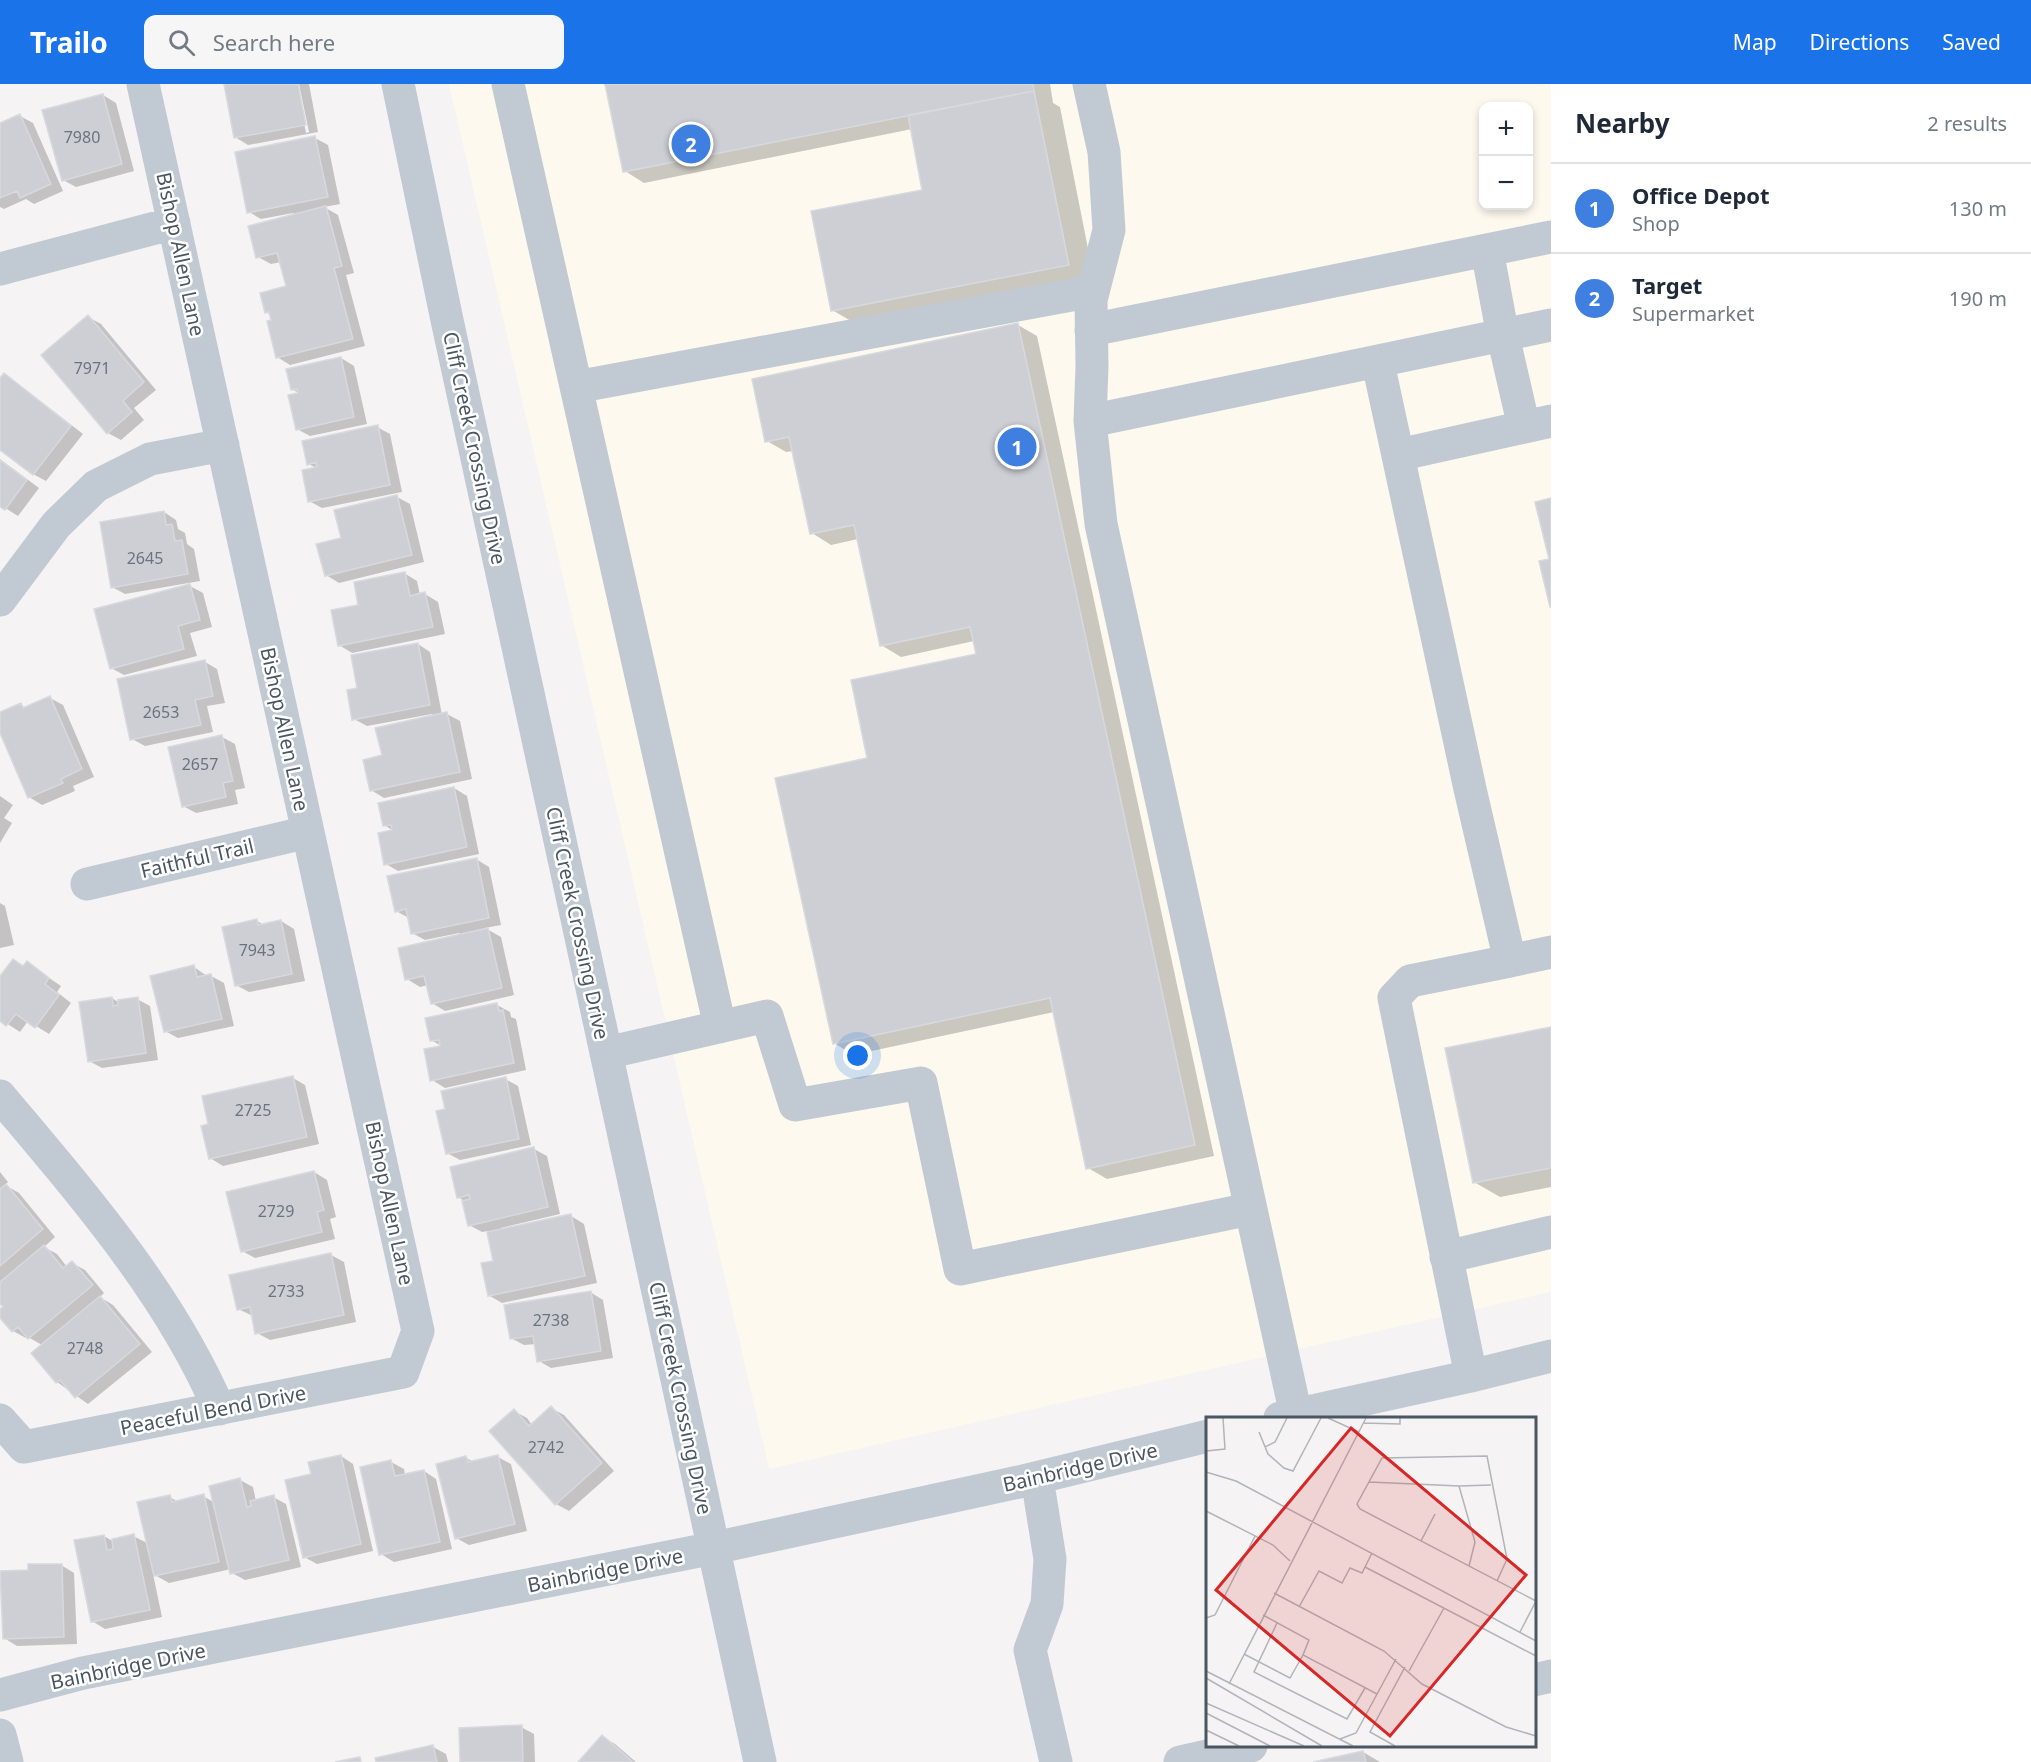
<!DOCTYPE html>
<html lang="en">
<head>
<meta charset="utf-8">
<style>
  :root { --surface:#fff; --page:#f6f6f7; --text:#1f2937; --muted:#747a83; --line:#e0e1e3; --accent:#1a73e8 }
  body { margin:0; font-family:"Noto Sans",sans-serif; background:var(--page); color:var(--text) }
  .controls { position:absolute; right:18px; top:18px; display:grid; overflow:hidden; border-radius:12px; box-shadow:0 3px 9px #0003 }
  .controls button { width:54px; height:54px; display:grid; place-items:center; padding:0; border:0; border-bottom:2px solid var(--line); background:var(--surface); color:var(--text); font:30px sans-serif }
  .you { position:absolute; left:858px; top:972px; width:21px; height:21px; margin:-15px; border:4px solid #fff; border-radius:50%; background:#1a73e8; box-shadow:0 0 0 9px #1a73e833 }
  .badge { display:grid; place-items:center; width:39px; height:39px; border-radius:50%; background:var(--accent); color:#fff; font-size:20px; font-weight:700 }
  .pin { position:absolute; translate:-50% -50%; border:3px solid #fff; box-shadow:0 2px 6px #0006 }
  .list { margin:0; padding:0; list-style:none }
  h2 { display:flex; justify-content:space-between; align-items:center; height:78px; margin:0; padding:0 24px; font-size:26px }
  h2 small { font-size:20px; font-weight:400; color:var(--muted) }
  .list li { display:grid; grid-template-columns:39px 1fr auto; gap:18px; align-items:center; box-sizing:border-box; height:90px; padding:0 24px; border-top:2px solid var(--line) }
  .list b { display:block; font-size:22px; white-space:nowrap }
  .list p { margin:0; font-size:20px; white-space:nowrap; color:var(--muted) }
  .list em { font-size:20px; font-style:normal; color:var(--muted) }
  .icon { flex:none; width:33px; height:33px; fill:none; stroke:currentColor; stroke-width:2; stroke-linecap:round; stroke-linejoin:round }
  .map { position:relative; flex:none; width:1551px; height:1678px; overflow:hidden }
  header { display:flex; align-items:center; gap:36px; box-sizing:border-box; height:84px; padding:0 30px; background:var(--accent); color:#fff }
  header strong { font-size:28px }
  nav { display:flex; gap:33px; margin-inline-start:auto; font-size:21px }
  .search { width:420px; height:54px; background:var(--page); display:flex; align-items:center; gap:15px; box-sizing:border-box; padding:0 21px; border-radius:12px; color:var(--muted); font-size:22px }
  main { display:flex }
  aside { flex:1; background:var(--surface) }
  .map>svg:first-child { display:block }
  .commercial { fill:#fdf9ef; fill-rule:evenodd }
  .shadow { fill:#0003 }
  .building { fill:#cdcfd5; stroke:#d7d9de; stroke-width:1.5 }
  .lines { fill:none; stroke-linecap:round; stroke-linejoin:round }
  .minor { stroke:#c1cad2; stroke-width:33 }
  .labels { text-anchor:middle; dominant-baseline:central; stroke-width:5; stroke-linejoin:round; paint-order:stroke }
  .number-label { font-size:16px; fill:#6b747e }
  .street-label { font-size:20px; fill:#4a5661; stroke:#fff }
  .inset-road { fill:none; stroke:#b1b4b9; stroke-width:1.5 }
  .view { fill:#d62828; fill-opacity:0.15; stroke:#d62828; stroke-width:3 }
  .inset-edge { fill:none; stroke:#4a5661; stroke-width:3 }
</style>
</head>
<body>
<header>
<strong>Trailo</strong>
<div class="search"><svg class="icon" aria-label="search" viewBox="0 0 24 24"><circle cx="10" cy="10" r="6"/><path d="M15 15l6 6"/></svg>Search here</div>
<nav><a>Map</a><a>Directions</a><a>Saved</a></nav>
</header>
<main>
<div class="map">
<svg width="1551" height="1678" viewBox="0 0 1551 1678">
  <rect width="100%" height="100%" fill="#f5f3f3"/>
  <path class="commercial" d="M 449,0 L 1551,0 L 1551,1208 L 769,1385 ZM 1484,22 L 1528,22 L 1528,122 L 1484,122 Z"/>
  <path class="shadow" d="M 225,0 L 296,0 L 306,49 L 309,48 L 299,0 L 309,0 L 318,48 L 248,61 L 235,53 Z
    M 603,0 L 1050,0 L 1053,19 L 1060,23 L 1094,195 L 858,241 L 832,226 L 924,107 L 912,45 L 644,99 L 625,87 L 607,2 Z
    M 103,11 L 116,19 L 134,87 L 76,103 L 63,96 Z
    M 20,32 L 33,39 L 63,107 L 34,120 L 26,115 L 4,125 L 0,123 L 0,40 Z
    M 315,54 L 328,61 L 340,120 L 324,123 L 338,131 L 354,189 L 346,191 L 365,262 L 290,281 L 277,273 L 271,231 L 266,228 L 288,203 L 281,178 L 271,180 L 258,173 L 294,131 L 293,129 L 261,135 L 249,128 Z
    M 88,233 L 101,240 L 156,306 L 134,324 L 144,336 L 121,356 L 108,349 Z
    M 1018,241 L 1037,252 L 1214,1072 L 1107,1095 L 1088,1084 L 1054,928 L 853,971 L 834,959 L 869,675 L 977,571 L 974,557 L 901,573 L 881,561 L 858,455 L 831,461 L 812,449 L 794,367 L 786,368 L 767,357 Z
    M 341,274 L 354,282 L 367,340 L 310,352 L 297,345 L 300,310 L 292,305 Z
    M 4,291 L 17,299 L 83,350 L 46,397 L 33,390 L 0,364 L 0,296 Z
    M 377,343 L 390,350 L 402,408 L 322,424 L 309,417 L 317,384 L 308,380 Z
    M 0,375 L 39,404 L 18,432 L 2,422 L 0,424 Z
    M 397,413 L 410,420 L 424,478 L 339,499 L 326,491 L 343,455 Z
    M 164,428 L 176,436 L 178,445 L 185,449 L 187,460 L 194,465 L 200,497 L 125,510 L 112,503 Z
    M 404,489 L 417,497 L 420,511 L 425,510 L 438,518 L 445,550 L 352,569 L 339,561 L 360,522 Z
    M 190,502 L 203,509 L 212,543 L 190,549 L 197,572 L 124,591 L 111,584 Z
    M 418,560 L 430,568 L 442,631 L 447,630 L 460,637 L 472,695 L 384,714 L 371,706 L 383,672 L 433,633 L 432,630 L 367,642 L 354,635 L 359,605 Z
    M 205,578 L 217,585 L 225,619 L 207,622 L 213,648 L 145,662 L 132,655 Z
    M 50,614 L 63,621 L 94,693 L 73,702 L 75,707 L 42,721 L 29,713 L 0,646 L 0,630 L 21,621 L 26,624 Z
    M 222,653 L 235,660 L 245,704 L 235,706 L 238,720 L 196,729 L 183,722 Z
    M 454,704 L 467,712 L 479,770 L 398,787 L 386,780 L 394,747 L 384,741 Z
    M 0,712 L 13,721 L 4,734 L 12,739 L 0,759 Z
    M 476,775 L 489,783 L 501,841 L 485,844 L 501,853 L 514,911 L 445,927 L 432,919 L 428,901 L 420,903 L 407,895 L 460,852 L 459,849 L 425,856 L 412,849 L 409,834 L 396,827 Z
    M 0,819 L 5,822 L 14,861 L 0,864 Z
    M 257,837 L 264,841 L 281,837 L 294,845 L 305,897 L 249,908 L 236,901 Z
    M 27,879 L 61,902 L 57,908 L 71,919 L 49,950 L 28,937 L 20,948 L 0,935 L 0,894 L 24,883 Z
    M 194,883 L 207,892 L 211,892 L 224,899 L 234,942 L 178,954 L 165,947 Z
    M 112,914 L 118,918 L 137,915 L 150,922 L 158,976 L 102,984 L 89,977 Z
    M 497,921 L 510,928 L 511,933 L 516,935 L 526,986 L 445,1004 L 432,996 L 443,963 L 431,956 Z
    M 1551,944 L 1551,1103 L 1500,1113 L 1474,1098 Z
    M 293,994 L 305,1001 L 319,1060 L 223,1082 L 210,1074 Z
    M 505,995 L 518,1002 L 531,1061 L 460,1076 L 447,1069 L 447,1026 Z
    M 534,1065 L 547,1072 L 560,1130 L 501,1144 L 501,1147 L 571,1132 L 584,1140 L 597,1199 L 502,1219 L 490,1212 L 495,1178 L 488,1147 L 482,1148 L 469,1141 L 466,1118 L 458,1113 Z
    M 0,1088 L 8,1098 L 5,1101 L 19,1109 L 55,1153 L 44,1163 L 57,1170 L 67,1183 L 72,1179 L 85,1186 L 104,1209 L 100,1213 L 113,1221 L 152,1268 L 88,1320 L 57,1298 L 42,1261 L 28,1253 L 26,1254 L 13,1247 L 0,1232 L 0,1227 L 5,1223 L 0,1217 Z
    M 314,1088 L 327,1096 L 336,1133 L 330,1135 L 335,1155 L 255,1174 L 242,1167 Z
    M 331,1171 L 344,1178 L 356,1238 L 270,1256 L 257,1249 L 253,1232 L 238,1225 Z
    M 590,1208 L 603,1216 L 613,1274 L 551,1284 L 539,1277 L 536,1260 L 524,1261 L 511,1254 Z
    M 551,1324 L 564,1331 L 614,1387 L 569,1427 L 556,1420 L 514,1327 L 527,1334 L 532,1341 Z
    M 341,1372 L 353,1380 L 373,1467 L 317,1480 L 304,1473 L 313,1391 Z
    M 498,1373 L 511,1380 L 527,1447 L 469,1461 L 456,1454 L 466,1374 L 474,1378 Z
    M 391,1378 L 404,1385 L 405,1391 L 424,1387 L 436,1395 L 452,1465 L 394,1478 L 381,1470 Z
    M 240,1396 L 253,1403 L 256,1417 L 273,1413 L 286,1420 L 301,1483 L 245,1496 L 232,1489 L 231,1485 L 169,1499 L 153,1490 L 162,1533 L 105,1545 L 92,1537 L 104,1452 L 114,1458 L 133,1452 L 149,1460 L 170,1413 L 178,1418 L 203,1412 L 215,1419 Z
    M 61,1481 L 74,1489 L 77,1560 L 17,1562 L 4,1554 L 29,1488 Z
    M 521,1643 L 534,1650 L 535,1678 L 462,1678 Z
    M 603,1653 L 615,1660 L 636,1678 L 580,1678 Z
    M 433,1663 L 446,1670 L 448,1678 L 378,1678 Z
    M 1363,1668 L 1380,1678 L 1320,1678 Z"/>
  <path class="building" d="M 224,0 L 298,0 L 306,41 L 234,54 Z
    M 605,0 L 1033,0 L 1034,7 L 623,88 Z
    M 1034,7 L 1069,181 L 831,227 L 811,127 L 922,106 L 908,31 Z
    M 103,10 L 122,80 L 62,97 L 42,26 Z
    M 20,30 L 51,100 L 20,114 L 17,107 L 0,114 L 0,39 Z
    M 315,52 L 328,113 L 247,129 L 235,68 Z
    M 326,122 L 342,182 L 334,184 L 353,255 L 276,274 L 267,237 L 271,236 L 269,228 L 265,229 L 260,209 L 286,202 L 277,169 L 256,174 L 248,142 Z
    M 88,231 L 144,298 L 123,317 L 132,328 L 107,350 L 41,271 Z
    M 1018,239 L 1195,1061 L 1086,1085 L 1050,914 L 833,960 L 775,694 L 867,674 L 851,596 L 976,570 L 970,543 L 880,562 L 854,441 L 810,450 L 789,353 L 765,358 L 752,295 Z
    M 341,273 L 354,333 L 296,346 L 288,311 L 298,309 L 297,305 L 291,306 L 286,285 Z
    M 4,289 L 71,342 L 33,391 L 0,366 L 0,294 Z
    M 378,341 L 390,401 L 308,418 L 302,386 L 317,383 L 316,378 L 307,381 L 302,357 Z
    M 0,376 L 27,396 L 5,426 L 0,423 Z
    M 397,411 L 412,471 L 325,492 L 316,460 L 341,454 L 334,426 Z
    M 1551,414 L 1551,523 L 1550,523 L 1539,477 L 1549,475 L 1535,418 Z
    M 164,427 L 166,441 L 172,440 L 175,457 L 182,456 L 188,490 L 111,504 L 100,438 Z
    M 405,488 L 410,512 L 425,508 L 433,543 L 338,562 L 331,526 L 358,521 L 354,498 Z
    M 190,500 L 200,536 L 178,542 L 184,565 L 110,585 L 94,525 Z
    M 418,559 L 430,621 L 352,636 L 347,606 L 357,604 L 351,571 Z
    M 205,576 L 213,612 L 195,616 L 201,641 L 130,656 L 117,595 Z
    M 50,612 L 82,685 L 61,695 L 63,699 L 28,714 L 0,649 L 0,628 L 21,619 L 23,624 Z
    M 447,628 L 460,688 L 370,707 L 363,676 L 382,671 L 375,644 Z
    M 222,651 L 233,697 L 223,699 L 226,713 L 182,723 L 168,663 Z
    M 454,703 L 467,763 L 384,781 L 378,749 L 392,746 L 391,741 L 383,742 L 378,719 Z
    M 477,774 L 489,834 L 411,850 L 406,825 L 395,828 L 387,792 Z
    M 257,835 L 258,841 L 281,836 L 292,890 L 235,902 L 222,843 Z
    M 488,844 L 502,904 L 431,920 L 424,892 L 405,896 L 398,864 Z
    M 13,875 L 23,882 L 27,877 L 49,894 L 45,900 L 59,911 L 35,944 L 16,930 L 6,942 L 0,937 L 0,892 Z
    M 194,881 L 197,893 L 211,890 L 222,935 L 164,948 L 150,892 Z
    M 112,913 L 113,922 L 118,921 L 118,916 L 138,913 L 146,969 L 88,978 L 79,918 Z
    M 497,919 L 499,927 L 503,926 L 514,979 L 430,997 L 424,965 L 440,962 L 439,956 L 430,957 L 425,934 Z
    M 1551,943 L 1551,1084 L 1473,1099 L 1445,964 Z
    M 293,992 L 307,1053 L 209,1075 L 201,1042 L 208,1040 L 202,1012 Z
    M 506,993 L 519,1055 L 446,1070 L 436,1027 L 445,1025 L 441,1007 Z
    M 534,1063 L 548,1123 L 468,1142 L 462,1117 L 470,1115 L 469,1111 L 457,1114 L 450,1083 Z
    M 314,1087 L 324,1126 L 317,1128 L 322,1148 L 241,1168 L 226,1108 Z
    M 6,1100 L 43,1145 L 0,1182 L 0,1105 Z
    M 571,1130 L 585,1192 L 488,1212 L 481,1179 L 493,1177 L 487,1148 Z
    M 44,1161 L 63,1184 L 72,1177 L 93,1201 L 28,1255 L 18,1243 L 12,1248 L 0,1234 L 0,1225 L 3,1223 L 0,1220 L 0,1198 Z
    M 331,1169 L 344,1231 L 255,1250 L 250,1223 L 237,1226 L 229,1191 Z
    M 591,1207 L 601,1267 L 537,1278 L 533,1252 L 510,1255 L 504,1221 Z
    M 100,1212 L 140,1260 L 75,1314 L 60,1296 L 56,1299 L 31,1269 Z
    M 551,1322 L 602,1379 L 555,1421 L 489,1347 L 514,1325 L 529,1342 Z
    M 341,1371 L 361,1460 L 303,1474 L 285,1396 L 311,1390 L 308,1378 Z
    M 498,1371 L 515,1440 L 455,1455 L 436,1380 L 466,1372 L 468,1378 Z
    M 391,1376 L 395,1392 L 424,1386 L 440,1458 L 379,1471 L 360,1383 Z
    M 240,1394 L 247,1423 L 251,1422 L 250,1417 L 274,1411 L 289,1476 L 230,1490 L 209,1402 Z
    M 204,1410 L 219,1478 L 154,1492 L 137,1418 L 170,1411 L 172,1418 Z
    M 134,1450 L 150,1526 L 91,1538 L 74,1456 L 104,1451 L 107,1466 L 113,1465 L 112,1455 Z
    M 28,1480 L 62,1480 L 64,1553 L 3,1555 L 0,1487 L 28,1486 Z
    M 522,1641 L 523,1678 L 460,1678 L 459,1644 Z
    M 602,1651 L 633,1678 L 578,1678 Z
    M 433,1661 L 437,1678 L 376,1678 L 375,1674 Z
    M 1363,1667 L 1366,1678 L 1313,1678 Z
    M 360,1673 L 361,1678 L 335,1678 Z"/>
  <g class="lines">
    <path class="minor" d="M 398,0 L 447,236 L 760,1678
      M 508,0 L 720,943
      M 1089,0 L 1104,68 L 1109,146 L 1091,216 L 1092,282 L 1090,337 L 1101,440 L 1296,1331
      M 1487,166 L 1503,252 L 1524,343
      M 0,185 L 174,139
      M 1091,246 L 1551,153
      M 1378,279 L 1470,705 L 1510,877 L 1410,897 L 1394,914 L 1471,1292
      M 576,303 L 1093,207
      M 1090,337 L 1551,241
      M 1398,371 L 1551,337
      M 0,516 L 56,441 L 96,402 L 150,375 L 223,361
      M 87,800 L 308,748
      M 1510,877 L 1551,868
      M 606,969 L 767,932 L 795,1021 L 921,999 L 960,1185 L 1250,1125
      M 0,1012 C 82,1110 168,1207 219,1325
      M 1446,1173 L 1551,1148
      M 1280,1334 L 1471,1292 L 1551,1272
      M 0,1336 L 24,1363 L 403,1288 L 418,1247 L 143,0
      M 1037,1394 L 1050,1475 L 1047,1520 L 1030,1566 L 1056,1678
      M 1534,1596 L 1551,1592
      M 0,1611 L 83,1589 L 714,1464 L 1019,1398 L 1208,1352
      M 0,1651 L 7,1678
      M 1180,1678 L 1251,1662"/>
  </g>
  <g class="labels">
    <g class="number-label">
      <text x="82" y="53">7980</text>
      <text x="92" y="284">7971</text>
      <text x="145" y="474">2645</text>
      <text x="161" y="628">2653</text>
      <text x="200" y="680">2657</text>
      <text x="257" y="866">7943</text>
      <text x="253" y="1026">2725</text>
      <text x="276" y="1127">2729</text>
      <text x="286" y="1207">2733</text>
      <text x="551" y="1236">2738</text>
      <text x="85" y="1264">2748</text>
      <text x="546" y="1363">2742</text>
    </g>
    <g class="street-label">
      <text transform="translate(181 170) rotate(78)">Bishop Allen Lane</text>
      <text transform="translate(475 364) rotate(78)">Cliff Creek Crossing Drive</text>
      <text transform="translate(285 645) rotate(78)">Bishop Allen Lane</text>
      <text transform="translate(197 774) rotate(-13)">Faithful Trail</text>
      <text transform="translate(578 839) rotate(78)">Cliff Creek Crossing Drive</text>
      <text transform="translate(390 1119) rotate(78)">Bishop Allen Lane</text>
      <text transform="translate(681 1314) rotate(78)">Cliff Creek Crossing Drive</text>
      <text transform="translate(213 1326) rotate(-11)">Peaceful Bend Drive</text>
      <text transform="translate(1080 1383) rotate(-13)">Bainbridge Drive</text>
      <text transform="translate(605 1486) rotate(-11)">Bainbridge Drive</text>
      <text transform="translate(128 1582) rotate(-12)">Bainbridge Drive</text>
    </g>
  </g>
  <g transform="translate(1206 1333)">
    <rect width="330" height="330" fill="#f5f3f3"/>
    <path class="inset-road" d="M 122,1 L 153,15M 157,6 L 194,7 L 194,1M 53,15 L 62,37 L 78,51 L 87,54 L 115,1M 59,30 L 69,25 L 81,1M 0,34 L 19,32 L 17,1M 0,55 L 30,64 L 330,224M 163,65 L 253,69 L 269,125 L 263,149M 253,69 L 285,68M 0,94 L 67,128 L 84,144M 215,124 L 229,97M 159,150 L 330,239M 291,164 L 301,142 L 281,39 L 176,41 L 151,87 L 154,92 L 330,184M 68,176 L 178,234 L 216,267 L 300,310 L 330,319M 93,190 L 113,154 L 136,166 L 144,151 L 156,156 L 166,136M 57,198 L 103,223 L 97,238 L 171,277M 0,201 L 9,198 L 49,119M 71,206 L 48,255 L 141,302 L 159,271M 314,215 L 330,184M 38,237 L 84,261 L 97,238M 0,254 L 147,329M 203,254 L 238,191M 0,261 L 116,329M 23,267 L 160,1M 0,286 L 98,329M 0,296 L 64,329M 0,313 L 33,329M 134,322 L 150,316 L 190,242M 189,329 L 164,315 L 199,250"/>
    <path class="view" d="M 145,11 L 320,158 L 184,319 L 10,173 Z"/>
    <rect width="330" height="330" class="inset-edge"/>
  </g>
</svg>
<div class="controls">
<button>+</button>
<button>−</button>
</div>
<div class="you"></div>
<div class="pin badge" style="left:1017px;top:363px;background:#3f7fe0">1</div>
<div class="pin badge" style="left:691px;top:60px;background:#3f7fe0">2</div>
</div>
<aside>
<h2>Nearby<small>2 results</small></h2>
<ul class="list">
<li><span class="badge" style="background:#3f7fe0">1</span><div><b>Office Depot</b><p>Shop</p></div><em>130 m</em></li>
<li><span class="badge" style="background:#3f7fe0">2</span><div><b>Target</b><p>Supermarket</p></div><em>190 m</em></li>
</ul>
</aside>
</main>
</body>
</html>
